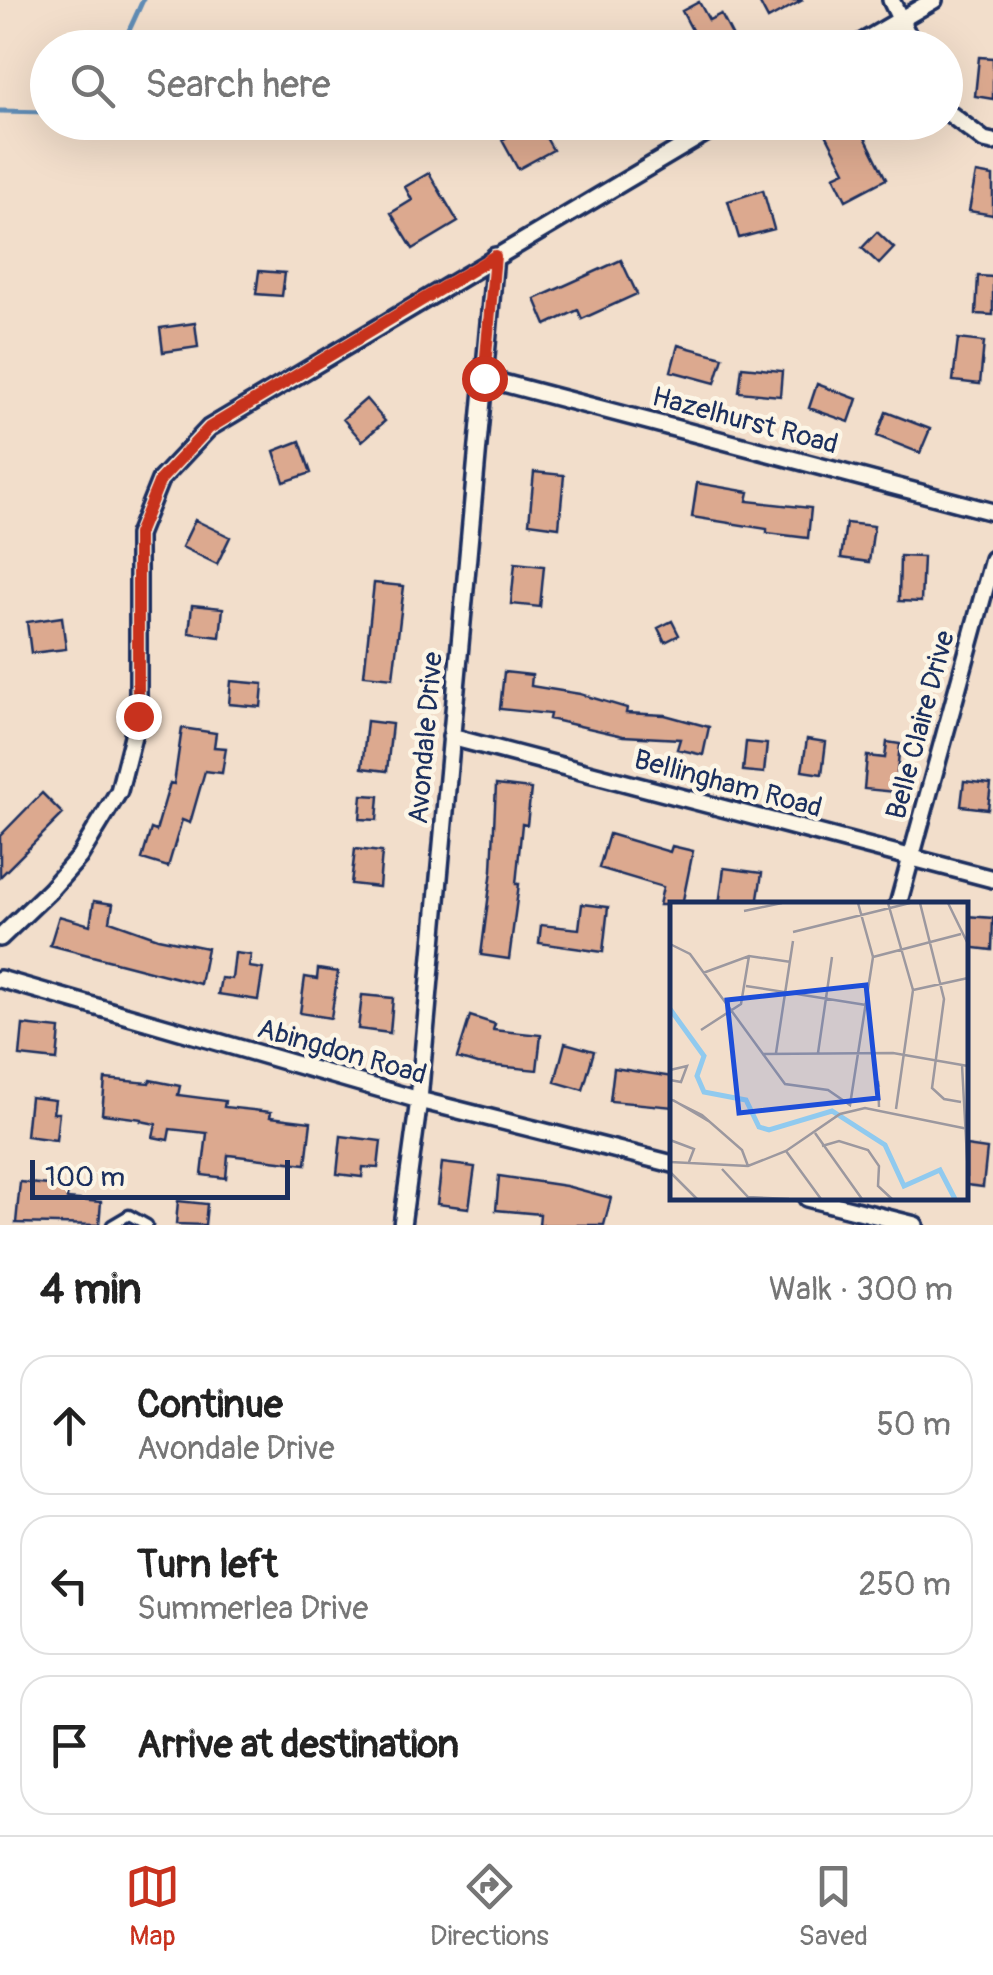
<!DOCTYPE html>
<html lang="en">
<head>
<meta charset="utf-8">
<style>
  :root { --surface:#fff; --page:#f2f2f2; --text:#222; --muted:#767676; --line:#e0e0e0; --accent:#c8321e }
  body { margin:0; font-family:Pangolin,sans-serif; background:var(--page); color:var(--text) }
  .scale { position:absolute; left:30px; bottom:25px; width:260px; box-sizing:border-box; padding-left:10px; border:5px solid #1b2f5e; border-top:0; font-size:28px; line-height:35px; white-space:nowrap; color:#1b2f5e; -webkit-text-stroke:8px #fcf5e5; paint-order:stroke }
  .stop { position:absolute; width:30px; height:30px; margin:-22px; border:8px solid #c8321e; border-radius:50%; background:#fff }
  .stop.end { background:#c8321e; border-color:#fff; box-shadow:0 2px 10px #0008 }
  .list { margin:0; padding:0; list-style:none }
  h2 { display:flex; justify-content:space-between; align-items:center; height:130px; margin:0; padding:0 40px; font-size:42px }
  h2 small { font-size:32px; font-weight:400; color:var(--muted) }
  .list li { display:grid; grid-template-columns:65px 1fr auto; gap:30px; align-items:center; box-sizing:border-box; height:140px; margin:0 20px 20px; padding:0 20px; border:2px solid var(--line); border-radius:30px }
  .list b { display:block; font-size:38px; white-space:nowrap }
  .list p { margin:0; font-size:32px; white-space:nowrap; color:var(--muted) }
  .list em { font-size:32px; font-style:normal; color:var(--muted) }
  .icon { flex:none; width:55px; height:55px; fill:none; stroke:currentColor; stroke-width:2; stroke-linecap:round; stroke-linejoin:round }
  .map { position:relative; flex:none; width:993px; height:1225px; overflow:hidden }
  .search { position:absolute; background:var(--surface); box-shadow:0 10px 40px #0002; left:30px; right:30px; top:30px; height:110px; display:flex; align-items:center; gap:25px; box-sizing:border-box; padding:0 35px; border-radius:55px; color:var(--muted); font-size:38px }
  .sheet { height:610px; background:var(--surface) }
  nav { display:flex; justify-content:space-around; align-items:center; box-sizing:border-box; height:140px; border-top:2px solid var(--line); background:var(--surface); font-size:28px; color:var(--muted) }
  nav a { display:grid; justify-items:center; gap:5px }
  nav .on { color:var(--accent) }
  .map>svg:first-child { display:block }
  .lines { fill:none; stroke-linecap:round; stroke-linejoin:round }
  .stream { stroke:#618cb5; stroke-width:5 }
  .building { fill:#dca98f; stroke:#1b2f5e; stroke-width:2.5 }
  .service-casing { stroke:#1b2f5e; stroke-width:15 }
  .minor-casing { stroke:#1b2f5e; stroke-width:22 }
  .service { stroke:#fcf5e5; stroke-width:8 }
  .minor { stroke:#fcf5e5; stroke-width:15 }
  .route { stroke:#c8321e; stroke-width:12 }
  .labels { text-anchor:middle; dominant-baseline:central; stroke-width:9; stroke-linejoin:round; paint-order:stroke }
  .street-label { font-size:28px; fill:#1b2f5e; stroke:#fcf5e5 }
  .inset-river { fill:none; stroke:#90caef; stroke-width:5 }
  .inset-road { fill:none; stroke:#9c989f; stroke-width:2.5 }
  .view { fill:#1d4ed8; fill-opacity:0.15; stroke:#1d4ed8; stroke-width:5 }
  .inset-edge { fill:none; stroke:#1b2f5e; stroke-width:5 }
</style>
</head>
<body>
<div class="map">
<svg width="993" height="1225" viewBox="0 0 993 1225">
  <rect width="100%" height="100%" fill="#f2decb"/>
  <filter id="ink" filterUnits="userSpaceOnUse"><feTurbulence type="fractalNoise" baseFrequency=".01" numOctaves="2"/><feDisplacementMap in="SourceGraphic" scale="20" xChannelSelector="R" yChannelSelector="G"/><feConvolveMatrix kernelMatrix="1 2 1 2 8 2 1 2 1" color-interpolation-filters="sRGB"/></filter>
  <g filter="url(#ink)">
    <g class="lines">
      <path class="stream" d="M 121,48 L 143,0
        M 0,111 L 48,112"/>
    </g>
    <path class="building" d="M 758,0 L 803,0 L 768,19 Z
      M 699,2 L 709,20 L 721,14 L 735,41 L 723,48 L 664,48 L 693,32 L 682,11 Z
      M 979,57 L 993,58 L 993,99 L 975,96 Z
      M 533,122 L 537,122 L 553,150 L 518,169 L 502,140 Z
      M 848,122 L 893,124 L 864,135 L 886,179 L 846,200 L 834,176 L 845,171 L 826,134 Z
      M 429,173 L 458,222 L 413,249 L 391,213 L 412,200 L 405,187 Z
      M 976,173 L 993,176 L 993,215 L 969,211 Z
      M 763,190 L 774,229 L 739,238 L 728,201 Z
      M 877,232 L 894,248 L 879,264 L 862,248 Z
      M 621,260 L 637,294 L 582,319 L 578,310 L 546,325 L 535,299 Z
      M 259,271 L 285,273 L 282,296 L 256,294 Z
      M 978,276 L 993,277 L 993,315 L 976,314 Z
      M 195,323 L 198,347 L 163,352 L 160,328 Z
      M 958,339 L 984,342 L 980,384 L 953,381 Z
      M 678,345 L 723,357 L 715,383 L 671,371 Z
      M 742,367 L 782,371 L 780,396 L 739,392 Z
      M 817,384 L 857,399 L 849,422 L 809,408 Z
      M 366,399 L 385,421 L 362,441 L 343,419 Z
      M 886,412 L 930,429 L 920,453 L 877,436 Z
      M 300,441 L 311,473 L 284,482 L 274,451 Z
      M 534,472 L 564,475 L 559,527 L 529,523 Z
      M 697,483 L 749,492 L 747,501 L 811,508 L 808,538 L 767,533 L 767,529 L 692,517 Z
      M 195,520 L 230,537 L 217,564 L 182,547 Z
      M 846,523 L 874,526 L 869,562 L 841,558 Z
      M 900,556 L 923,557 L 921,602 L 899,601 Z
      M 515,563 L 544,566 L 540,607 L 511,604 Z
      M 374,583 L 404,586 L 393,678 L 364,675 Z
      M 192,605 L 223,608 L 220,637 L 189,633 Z
      M 62,617 L 66,649 L 31,653 L 27,622 Z
      M 672,621 L 679,635 L 665,642 L 658,628 Z
      M 504,672 L 532,675 L 531,686 L 580,694 L 627,708 L 626,713 L 665,715 L 709,727 L 703,755 L 677,749 L 680,739 L 623,736 L 549,719 L 550,714 L 500,709 Z
      M 231,681 L 263,684 L 261,707 L 229,704 Z
      M 367,721 L 392,724 L 387,771 L 362,768 Z
      M 182,728 L 216,733 L 214,747 L 226,748 L 222,773 L 205,771 L 190,823 L 182,820 L 168,867 L 142,859 L 151,829 L 156,831 L 170,783 L 174,784 Z
      M 807,739 L 826,742 L 822,774 L 802,771 Z
      M 746,742 L 767,744 L 764,773 L 743,771 Z
      M 887,742 L 900,744 L 895,792 L 864,789 L 867,756 L 885,758 Z
      M 964,781 L 991,784 L 988,809 L 961,806 Z
      M 496,785 L 531,789 L 527,825 L 522,824 L 516,884 L 519,884 L 509,959 L 481,955 L 492,870 Z
      M 42,793 L 63,814 L 0,877 L 0,836 Z
      M 362,795 L 379,796 L 377,820 L 360,819 Z
      M 609,834 L 670,852 L 672,846 L 693,851 L 682,905 L 659,905 L 663,887 L 599,868 Z
      M 355,849 L 382,852 L 379,887 L 351,884 Z
      M 724,868 L 762,873 L 757,905 L 719,905 Z
      M 94,901 L 113,904 L 110,921 L 158,938 L 207,948 L 200,984 L 50,945 L 59,916 L 90,925 Z
      M 582,904 L 608,907 L 603,952 L 539,943 L 541,925 L 579,929 Z
      M 966,916 L 993,918 L 992,950 L 966,947 Z
      M 235,953 L 251,955 L 249,967 L 263,969 L 258,1000 L 218,994 L 221,978 L 232,979 Z
      M 318,969 L 338,972 L 331,1018 L 300,1013 L 305,977 L 317,979 Z
      M 362,995 L 393,998 L 390,1033 L 358,1029 Z
      M 470,1016 L 495,1024 L 493,1030 L 541,1035 L 537,1070 L 477,1064 L 457,1058 Z
      M 23,1025 L 60,1029 L 57,1060 L 20,1056 Z
      M 565,1043 L 594,1051 L 583,1090 L 555,1082 Z
      M 614,1068 L 673,1077 L 673,1107 L 610,1101 Z
      M 105,1079 L 149,1083 L 150,1080 L 180,1086 L 178,1095 L 225,1101 L 224,1107 L 271,1112 L 270,1117 L 311,1122 L 306,1164 L 228,1155 L 226,1178 L 202,1175 L 207,1133 L 170,1129 L 168,1140 L 153,1137 L 156,1124 L 141,1121 L 142,1119 L 102,1114 Z
      M 30,1097 L 55,1100 L 53,1113 L 59,1113 L 56,1140 L 26,1136 Z
      M 341,1136 L 381,1141 L 378,1168 L 363,1167 L 362,1177 L 337,1174 Z
      M 966,1146 L 987,1149 L 983,1187 L 966,1185 Z
      M 442,1163 L 475,1167 L 469,1208 L 437,1204 Z
      M 499,1176 L 566,1186 L 611,1198 L 604,1225 L 539,1225 L 540,1214 L 496,1210 Z
      M 20,1182 L 68,1187 L 67,1199 L 101,1202 L 99,1225 L 16,1223 Z
      M 178,1201 L 207,1204 L 205,1225 L 176,1224 Z"/>
    <g class="lines">
      <defs>
        <path id="service" d="M 112,1225 L 129,1215 L 147,1225"/>
        <path id="minor" d="M 891,0 L 914,48
          M 852,48 L 934,0
          M 946,111 L 984,140 L 993,142
          M 484,378 L 993,512
          M 451,737 L 993,879
          M 898,905 L 993,559
          M 0,938 L 50,890 L 79,857 L 119,791 L 138,716 L 138,535 L 160,480 L 209,428 L 724,122
          M 0,979 L 419,1100 L 673,1164
          M 807,1198 L 915,1225
          M 402,1225 L 419,1100 L 495,256"/>
      </defs>
      <use href="#service" class="service-casing"/>
      <use href="#minor" class="minor-casing"/>
      <use href="#service" class="service"/>
      <use href="#minor" class="minor"/>
    </g>
  </g>
  <g class="lines" filter="url(#ink)">
    <path class="route" d="M 138,716 L 138,534 L 160,480 L 209,428 L 495,256 L 484,378"/>
  </g>
  <g class="labels">
    <g class="street-label">
      <text transform="translate(745 421) rotate(15)">Hazelhurst Road</text>
      <text transform="translate(921 725) rotate(-75)">Belle Claire Drive</text>
      <text transform="translate(426 738) rotate(-85)">Avondale Drive</text>
      <text transform="translate(728 784) rotate(15)">Bellingham Road</text>
      <text transform="translate(342 1052) rotate(16)">Abingdon Road</text>
    </g>
  </g>
  <g transform="translate(670 902)">
    <rect width="298" height="298" fill="#f2decb"/>
    <path class="inset-river" d="M 0,107 L 34,154 L 27,174 L 34,190 L 76,198 L 89,225 L 99,228 L 162,209 L 215,243 L 234,284 L 270,268 L 285,297"/>
    <path class="inset-road" d="M 218,1 L 243,88 L 226,207M 250,1 L 274,97 L 262,186 L 274,197 L 291,200M 278,1 L 298,42M 74,9 L 112,1M 123,30 L 240,1M 0,42 L 20,52 L 115,182 L 158,188 L 180,203 L 203,55 L 188,1M 203,55 L 291,32M 33,71 L 79,54 L 121,60M 76,84 L 196,103M 243,88 L 298,76M 31,128 L 71,102 L 79,54M 106,151 L 123,39M 148,151 L 162,55M 92,152 L 223,151 L 298,164M 292,163 L 298,274M 0,168 L 17,164 L 11,180 L 0,178M 209,185 L 208,179 L 209,205M 0,197 L 32,213 L 72,248 L 78,264M 3,198 L 40,220M 145,231 L 192,297M 0,238 L 24,247 L 19,260M 152,244 L 169,239 L 198,248 L 209,264 L 208,284 L 222,297M 116,249 L 151,297M 0,260 L 78,264 L 116,249 L 170,212 L 195,206 L 298,227M 52,267 L 78,295 L 119,297M 0,270 L 27,297"/>
    <path class="view" d="M 196,83 L 208,196 L 69,211 L 57,98 Z"/>
    <rect width="298" height="298" class="inset-edge"/>
  </g>
</svg>
<div class="scale">100 m</div>
<div class="stop" style="left:484px;top:378px"></div>
<div class="stop end" style="left:138px;top:716px"></div>
<div class="search"><svg class="icon" aria-label="search" viewBox="0 0 24 24"><circle cx="10" cy="10" r="6"/><path d="M15 15l6 6"/></svg>Search here</div>
</div>
<section class="sheet">
<h2>4 min<small>Walk · 300 m</small></h2>
<ul class="list">
<li><svg class="icon" aria-label="ahead" viewBox="0 0 24 24"><path d="M12 20V5M6 11l6-6 6 6"/></svg><div><b>Continue</b><p>Avondale Drive</p></div><em>50 m</em></li>
<li><svg class="icon" aria-label="left" viewBox="0 0 24 24"><path d="M17 20v-9H6M10 6l-5 5 5 5"/></svg><div><b>Turn left</b><p>Summerlea Drive</p></div><em>250 m</em></li>
<li><svg class="icon" aria-label="arrive" viewBox="0 0 24 24"><path d="M6 21V4h12l-3 4 3 4H6"/></svg><div><b>Arrive at destination</b></div></li>
</ul>
</section>
<nav>
<a class="on"><svg class="icon" aria-label="map" viewBox="0 0 24 24"><path d="M3 6l6-2 6 2 6-2v14l-6 2-6-2-6 2zM9 4v14M15 6v14"/></svg>Map</a>
<a><svg class="icon" aria-label="directions" viewBox="0 0 24 24"><path d="M12 3l9 9-9 9-9-9zM9 14v-3h6M13 9l2 2-2 2"/></svg>Directions</a>
<a><svg class="icon" aria-label="saved" viewBox="0 0 24 24"><path d="M7 4h10v16l-5-4-5 4z"/></svg>Saved</a>
</nav>
</body>
</html>
